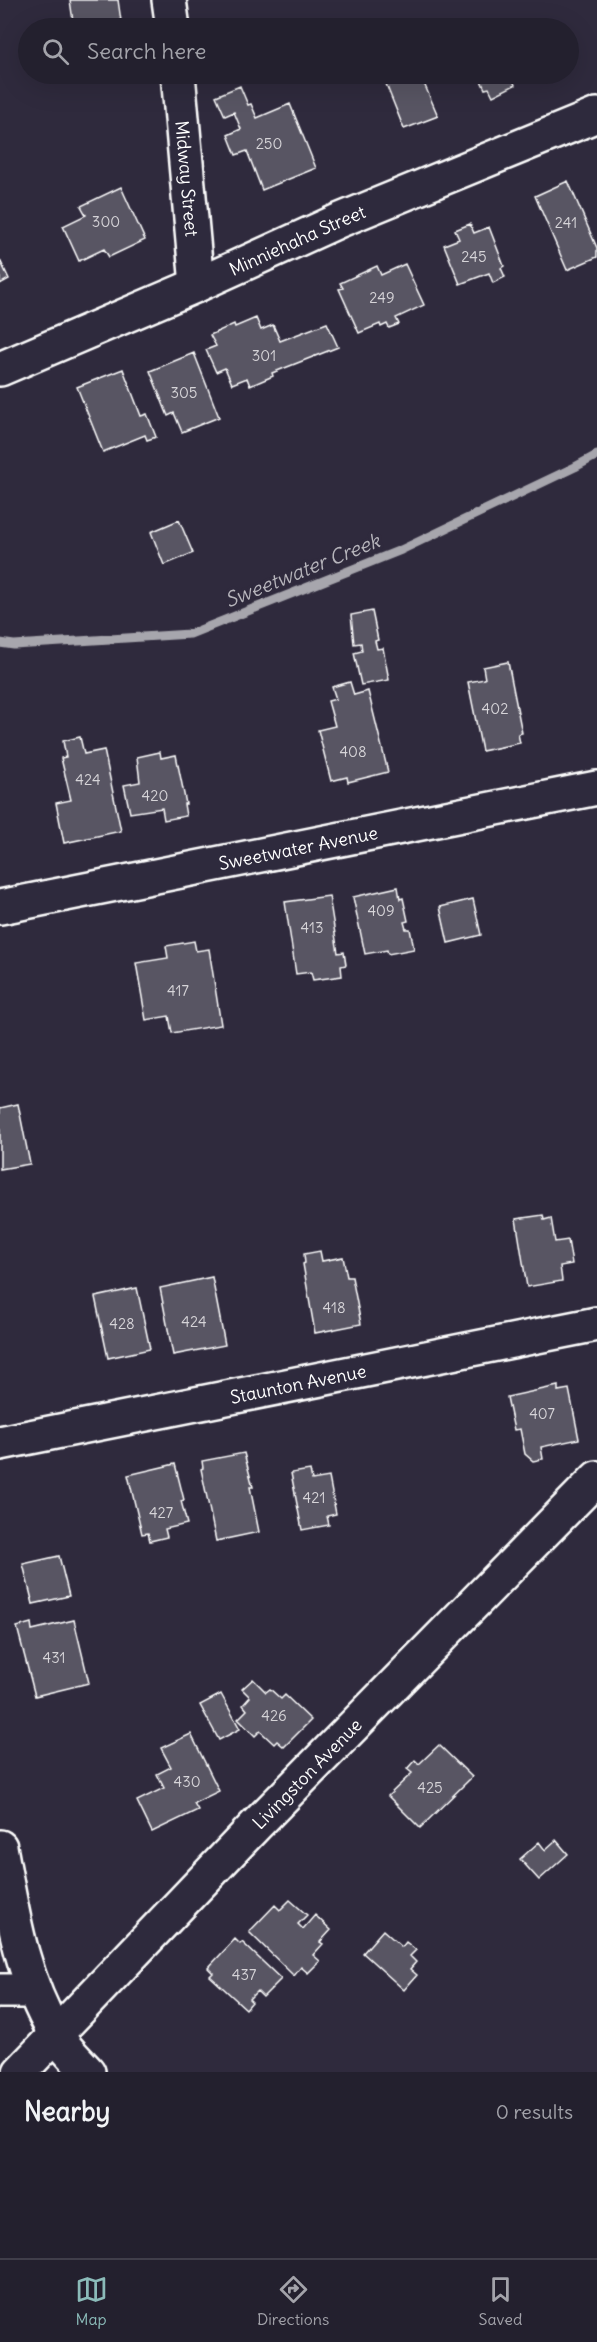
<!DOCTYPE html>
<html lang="en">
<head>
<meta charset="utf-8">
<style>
  :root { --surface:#23202e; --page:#2f2d3a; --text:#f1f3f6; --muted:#a3a3aa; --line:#403e4a; --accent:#8bbbb9 }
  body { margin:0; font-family:Delius,sans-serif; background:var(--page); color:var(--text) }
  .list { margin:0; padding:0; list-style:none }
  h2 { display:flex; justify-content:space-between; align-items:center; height:78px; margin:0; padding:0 24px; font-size:26px }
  h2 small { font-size:20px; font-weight:400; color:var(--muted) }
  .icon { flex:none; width:33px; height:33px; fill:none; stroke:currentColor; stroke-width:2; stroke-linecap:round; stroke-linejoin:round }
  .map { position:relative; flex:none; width:597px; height:2072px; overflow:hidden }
  .search { position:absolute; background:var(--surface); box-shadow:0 6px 24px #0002; left:18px; right:18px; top:18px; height:66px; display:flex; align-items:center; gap:15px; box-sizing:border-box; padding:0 21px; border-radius:33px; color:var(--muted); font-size:22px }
  .sheet { height:186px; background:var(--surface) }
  nav { display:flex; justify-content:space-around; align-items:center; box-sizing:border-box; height:84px; border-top:2px solid var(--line); background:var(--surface); font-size:16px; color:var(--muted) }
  nav a { display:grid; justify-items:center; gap:3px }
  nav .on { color:var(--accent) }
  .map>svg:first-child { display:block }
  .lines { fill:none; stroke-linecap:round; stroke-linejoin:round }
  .stream { stroke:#a7a6ad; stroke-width:9 }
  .building { fill:#595564; stroke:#fff; stroke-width:1.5 }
  .minor-casing { stroke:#fff; stroke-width:38 }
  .tertiary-casing { stroke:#fff; stroke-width:38 }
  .minor { stroke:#2f2a3d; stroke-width:33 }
  .tertiary { stroke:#2f2a3d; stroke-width:33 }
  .labels { text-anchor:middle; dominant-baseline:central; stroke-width:6; stroke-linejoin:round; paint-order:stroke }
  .number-label { font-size:15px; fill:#d6d4d8 }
  .street-label { font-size:18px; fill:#fff; stroke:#2f2a3d }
  .water-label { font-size:20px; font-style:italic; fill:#b6b4bb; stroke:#2f2a3d }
</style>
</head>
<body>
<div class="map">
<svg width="597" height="2072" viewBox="0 0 597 2072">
  <rect width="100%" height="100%" fill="#2f2a3d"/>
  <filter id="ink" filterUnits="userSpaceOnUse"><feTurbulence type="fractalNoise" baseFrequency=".0167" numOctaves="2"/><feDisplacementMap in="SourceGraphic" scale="12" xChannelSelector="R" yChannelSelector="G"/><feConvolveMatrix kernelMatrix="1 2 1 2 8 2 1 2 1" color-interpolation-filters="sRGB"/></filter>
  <g filter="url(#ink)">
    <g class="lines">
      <path class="stream" d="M 0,643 L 14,645 L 190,634 L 401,550 L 575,467 L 597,455"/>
    </g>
    <path class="building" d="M 70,0 L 118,0 L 122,28 L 74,28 Z
      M 411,74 L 420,74 L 438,116 L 404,129 L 386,84 Z
      M 478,74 L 518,74 L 518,75 L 512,78 L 515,85 L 493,96 L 489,88 L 485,89 Z
      M 240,86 L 248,105 L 251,104 L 257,118 L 290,104 L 316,168 L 262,190 L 247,151 L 236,155 L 228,135 L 241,129 L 234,112 L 225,116 L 216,96 Z
      M 568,181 L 597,248 L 597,257 L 567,270 L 535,196 Z
      M 121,187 L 145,240 L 109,257 L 104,249 L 79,261 L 63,226 L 86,215 L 81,206 Z
      M 470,224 L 474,233 L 489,227 L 504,266 L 501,268 L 505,277 L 493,283 L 489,273 L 460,284 L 444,245 L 459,239 L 455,230 Z
      M 0,260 L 9,279 L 0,284 Z
      M 405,264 L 424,305 L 396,318 L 399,324 L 389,328 L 387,324 L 381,327 L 380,324 L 359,333 L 339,289 L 343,288 L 340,283 L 377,266 L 381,275 Z
      M 256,318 L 261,330 L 273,325 L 280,341 L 327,323 L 338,347 L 272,373 L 273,376 L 250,386 L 247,378 L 232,384 L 225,368 L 216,372 L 206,350 L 216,346 L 210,335 L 234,324 L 235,327 Z
      M 194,353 L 219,417 L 182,432 L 174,413 L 168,416 L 150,371 Z
      M 123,369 L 141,416 L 147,414 L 156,437 L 147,440 L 145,435 L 103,452 L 77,387 Z
      M 179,520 L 193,553 L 164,565 L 151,532 Z
      M 372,611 L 378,640 L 375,641 L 377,649 L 383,648 L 389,680 L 361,685 L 354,653 L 362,651 L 361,643 L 354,644 L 351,615 Z
      M 508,662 L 522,733 L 518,734 L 520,743 L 482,751 L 468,682 L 485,679 L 483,667 Z
      M 350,682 L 354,695 L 368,691 L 388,772 L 348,782 L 347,777 L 331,781 L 318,730 L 335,726 L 328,701 L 336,699 L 332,687 Z
      M 80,737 L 84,754 L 104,750 L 121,831 L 64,843 L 56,803 L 71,800 L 61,758 L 66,757 L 63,741 Z
      M 160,752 L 161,758 L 176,755 L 186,804 L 184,804 L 186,816 L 164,820 L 162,808 L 130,813 L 124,785 L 140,782 L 137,757 Z
      M 398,887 L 400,899 L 403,898 L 408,921 L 404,922 L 406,929 L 410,929 L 414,949 L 388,954 L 387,950 L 365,954 L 353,897 Z
      M 329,896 L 338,953 L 344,952 L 346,965 L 341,966 L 342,976 L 313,980 L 311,972 L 296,974 L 285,902 Z
      M 473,899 L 481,935 L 448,943 L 440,907 Z
      M 194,941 L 196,951 L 209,949 L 221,1025 L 172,1033 L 169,1016 L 146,1020 L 136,963 L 168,958 L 166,946 Z
      M 18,1104 L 30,1164 L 0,1169 L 0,1108 Z
      M 543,1215 L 544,1220 L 551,1218 L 555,1242 L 568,1240 L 572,1264 L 560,1266 L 562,1281 L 527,1287 L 516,1219 Z
      M 320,1251 L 322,1261 L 343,1257 L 347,1277 L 352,1277 L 361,1324 L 315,1333 L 303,1264 L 305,1263 L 304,1254 Z
      M 212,1277 L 225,1345 L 173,1355 L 160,1288 Z
      M 137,1288 L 150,1349 L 108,1358 L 95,1297 Z
      M 558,1386 L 558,1391 L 569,1389 L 579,1439 L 541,1447 L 543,1459 L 533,1461 L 525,1454 L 520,1429 L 514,1430 L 507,1397 Z
      M 244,1453 L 253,1487 L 250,1487 L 259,1532 L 216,1541 L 201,1469 L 203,1468 L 202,1461 Z
      M 175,1464 L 184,1500 L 181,1501 L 187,1524 L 165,1529 L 167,1537 L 150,1541 L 148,1533 L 142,1534 L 128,1475 Z
      M 310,1470 L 312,1480 L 329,1477 L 336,1514 L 327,1516 L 329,1525 L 302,1530 L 291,1473 Z
      M 59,1556 L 69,1596 L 33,1604 L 23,1564 Z
      M 74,1620 L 89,1683 L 35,1696 L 17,1627 L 31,1623 L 32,1630 Z
      M 253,1679 L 266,1692 L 270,1689 L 281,1699 L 285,1695 L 311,1720 L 284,1747 L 277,1741 L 274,1744 L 260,1731 L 255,1736 L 238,1719 L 247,1710 L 243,1705 L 250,1697 L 242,1689 Z
      M 221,1694 L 240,1729 L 219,1740 L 200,1705 Z
      M 191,1734 L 219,1791 L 194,1803 L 198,1810 L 152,1832 L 137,1801 L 164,1788 L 157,1774 L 171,1767 L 161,1748 Z
      M 439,1745 L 472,1777 L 420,1828 L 388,1796 L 412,1773 L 407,1769 L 415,1760 L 419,1764 Z
      M 556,1840 L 568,1854 L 539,1880 L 520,1859 L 539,1842 L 545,1850 Z
      M 290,1900 L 307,1915 L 298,1924 L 303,1929 L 315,1915 L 331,1930 L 320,1942 L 323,1944 L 313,1955 L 320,1961 L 308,1973 L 301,1967 L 294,1976 L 249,1932 L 275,1905 L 280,1910 Z
      M 383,1930 L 402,1947 L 406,1942 L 416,1950 L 410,1956 L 416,1962 L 410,1969 L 417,1975 L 404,1990 L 363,1953 Z
      M 235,1939 L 240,1944 L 242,1942 L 281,1979 L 263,1997 L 257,1991 L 249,1999 L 252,2002 L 246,2009 L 210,1976 L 213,1973 L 208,1968 Z"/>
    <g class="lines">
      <defs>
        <g id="minor">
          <path d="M 169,0 L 173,28"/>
          <path id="s1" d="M 178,74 L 197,285"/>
          <path id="s2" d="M 0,369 L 197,285 L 338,221 L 597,115"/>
          <path id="s3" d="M 0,1443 L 597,1324"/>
          <path d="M 0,1847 C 12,1911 21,1976 55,2033 C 63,2047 77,2060 88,2072"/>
          <path d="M 0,1991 L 33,1991"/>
          <path id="s4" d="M 20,2072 L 256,1825 L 597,1478"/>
        </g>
        <g id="tertiary">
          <path id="s5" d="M 0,907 L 597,788"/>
        </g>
      </defs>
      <use href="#minor" class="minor-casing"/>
      <use href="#tertiary" class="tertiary-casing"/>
      <use href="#minor" class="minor"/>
      <use href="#tertiary" class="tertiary"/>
    </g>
  </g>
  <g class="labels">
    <g class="number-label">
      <text x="269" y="143">250</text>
      <text x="106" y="221">300</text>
      <text x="566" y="222">241</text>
      <text x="474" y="256">245</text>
      <text x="382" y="297">249</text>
      <text x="264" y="355">301</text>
      <text x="184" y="392">305</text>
      <text x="495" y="708">402</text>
      <text x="353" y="751">408</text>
      <text x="88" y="779">424</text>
      <text x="155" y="795">420</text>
      <text x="381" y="910">409</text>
      <text x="312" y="927">413</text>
      <text x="178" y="990">417</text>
      <text x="334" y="1307">418</text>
      <text x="194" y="1321">424</text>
      <text x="122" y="1323">428</text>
      <text x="542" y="1413">407</text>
      <text x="314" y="1497">421</text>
      <text x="161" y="1512">427</text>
      <text x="54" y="1657">431</text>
      <text x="274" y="1715">426</text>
      <text x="187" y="1781">430</text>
      <text x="430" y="1787">425</text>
      <text x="244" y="1974">437</text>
    </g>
    <g class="street-label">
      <text stroke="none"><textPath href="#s1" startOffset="105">Midway Street</textPath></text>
      <text stroke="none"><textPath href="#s2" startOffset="324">Minniehaha Street</textPath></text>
      <text stroke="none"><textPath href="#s5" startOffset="304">Sweetwater Avenue</textPath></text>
      <text stroke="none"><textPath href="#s3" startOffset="304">Staunton Avenue</textPath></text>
      <text stroke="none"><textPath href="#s4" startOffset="414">Livingston Avenue</textPath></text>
    </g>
    <g class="water-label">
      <text transform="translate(302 570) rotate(-22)">Sweetwater Creek</text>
    </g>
  </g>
</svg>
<div class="search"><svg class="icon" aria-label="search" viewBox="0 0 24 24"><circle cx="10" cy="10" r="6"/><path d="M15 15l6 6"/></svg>Search here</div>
</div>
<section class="sheet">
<h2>Nearby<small>0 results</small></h2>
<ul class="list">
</ul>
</section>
<nav>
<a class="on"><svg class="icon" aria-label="map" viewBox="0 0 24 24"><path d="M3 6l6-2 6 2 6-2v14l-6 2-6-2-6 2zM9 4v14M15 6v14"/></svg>Map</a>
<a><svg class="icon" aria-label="directions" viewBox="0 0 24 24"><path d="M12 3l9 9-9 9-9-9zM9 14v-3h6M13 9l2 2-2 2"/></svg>Directions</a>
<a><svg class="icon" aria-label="saved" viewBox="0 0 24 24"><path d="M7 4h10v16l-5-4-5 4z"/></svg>Saved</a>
</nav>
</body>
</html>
